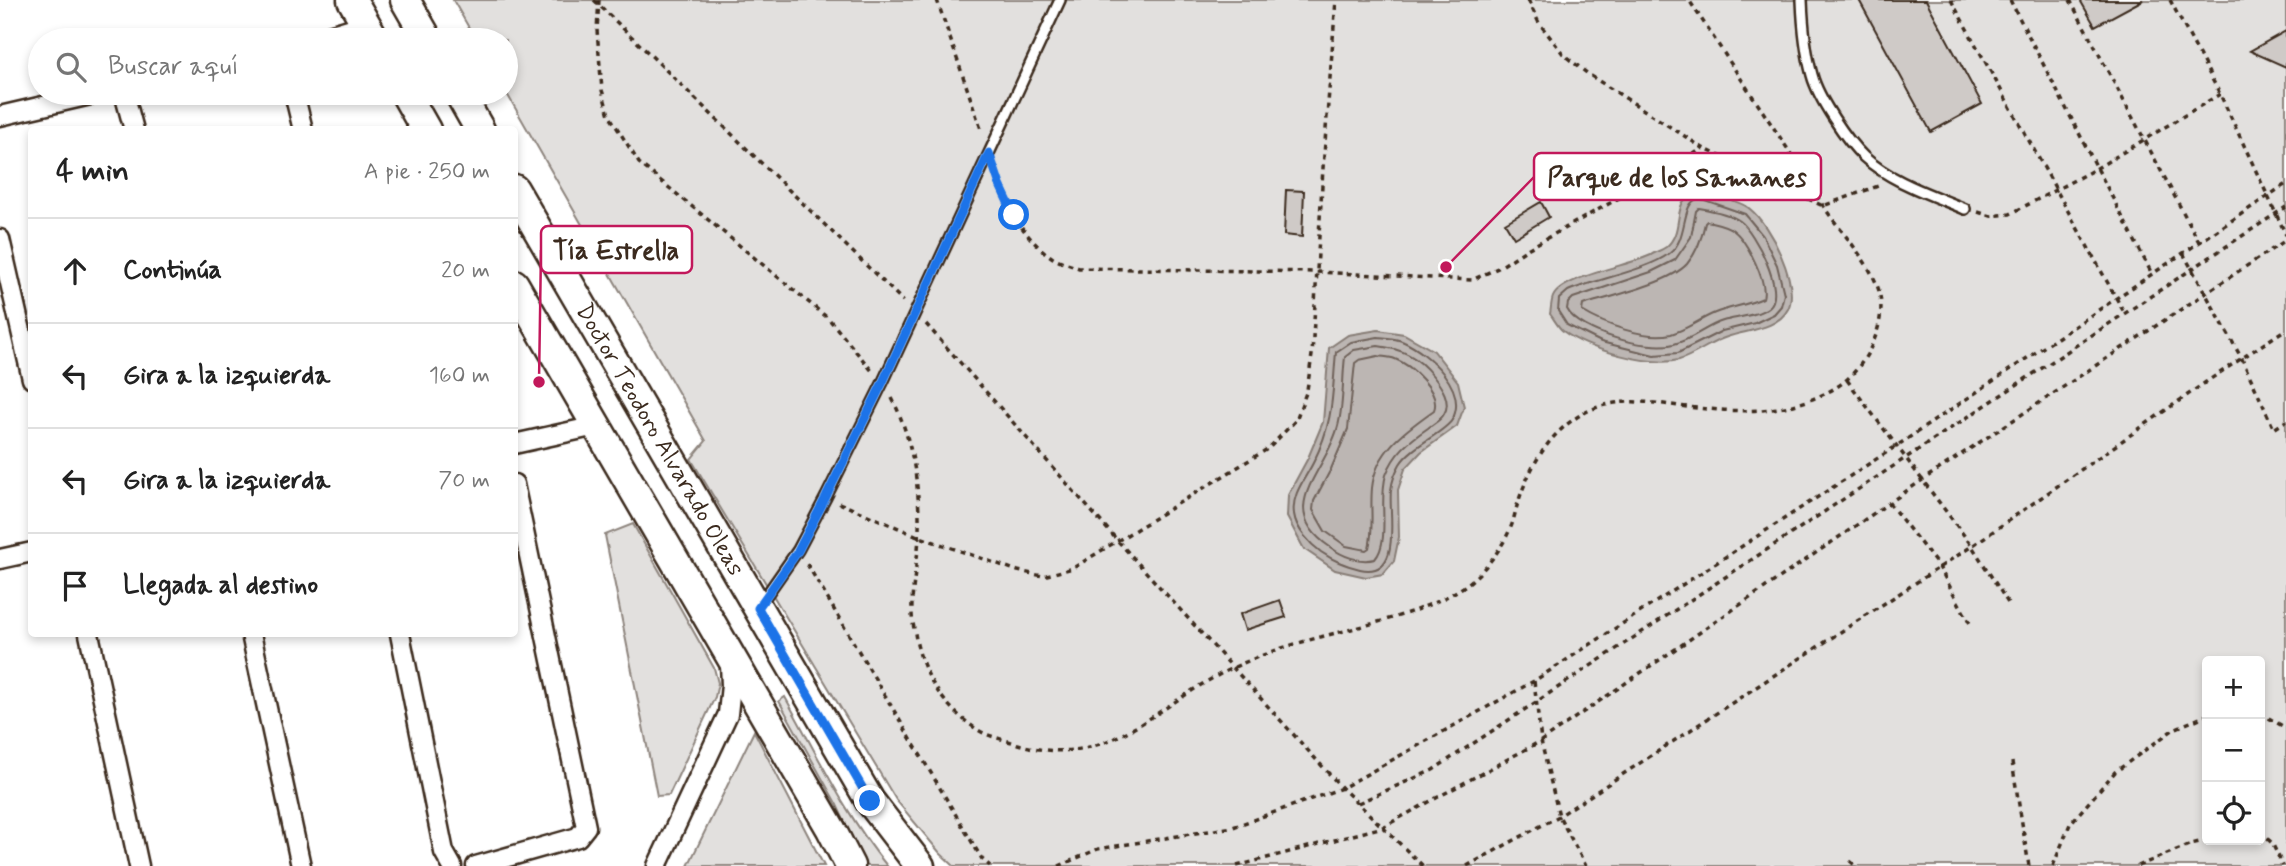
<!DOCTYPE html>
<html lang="es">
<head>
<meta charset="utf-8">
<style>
  :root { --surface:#fff; --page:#f6f6f6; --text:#222; --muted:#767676; --line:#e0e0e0 }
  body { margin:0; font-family:Mynerve,sans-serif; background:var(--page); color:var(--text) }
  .controls { position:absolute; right:21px; bottom:21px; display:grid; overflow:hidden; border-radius:7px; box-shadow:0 4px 10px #0003 }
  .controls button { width:63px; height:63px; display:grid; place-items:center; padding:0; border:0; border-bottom:2px solid var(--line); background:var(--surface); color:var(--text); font:35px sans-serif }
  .stop { position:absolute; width:21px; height:21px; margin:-16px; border:5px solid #1a73e8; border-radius:50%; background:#fff }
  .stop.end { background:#1a73e8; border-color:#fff; box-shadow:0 2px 7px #0008 }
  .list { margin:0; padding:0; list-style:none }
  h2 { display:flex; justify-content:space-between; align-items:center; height:91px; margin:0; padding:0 28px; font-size:30px }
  h2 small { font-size:23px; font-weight:400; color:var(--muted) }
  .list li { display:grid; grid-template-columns:46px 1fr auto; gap:21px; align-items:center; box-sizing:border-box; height:105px; padding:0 28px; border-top:2px solid var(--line) }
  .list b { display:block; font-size:26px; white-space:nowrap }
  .list em { font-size:23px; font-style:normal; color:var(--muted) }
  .icon { flex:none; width:38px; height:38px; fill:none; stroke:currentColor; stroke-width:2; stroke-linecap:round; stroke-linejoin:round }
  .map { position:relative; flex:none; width:2286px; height:866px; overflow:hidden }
  .search { position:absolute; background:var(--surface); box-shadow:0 4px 10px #0003; left:28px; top:28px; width:490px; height:77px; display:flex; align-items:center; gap:18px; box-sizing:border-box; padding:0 24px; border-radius:38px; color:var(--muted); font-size:26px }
  .panel { position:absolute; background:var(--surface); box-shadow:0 4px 10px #0003; left:28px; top:126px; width:490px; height:511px; border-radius:7px }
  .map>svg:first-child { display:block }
  .green { fill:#e2e0de; stroke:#8e857e; stroke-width:2; fill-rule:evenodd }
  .water { fill:#bcb6b3; stroke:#887e77; stroke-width:2 }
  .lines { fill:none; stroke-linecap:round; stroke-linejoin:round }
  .shore { stroke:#6f625a; stroke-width:2 }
  .building { fill:#cfcac7; stroke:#3b2a1e; stroke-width:2 }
  .service-casing { stroke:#3b2a1e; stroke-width:14 }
  .minor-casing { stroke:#3b2a1e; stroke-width:23 }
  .primary-casing { stroke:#3b2a1e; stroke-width:33 }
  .path { stroke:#3b2a1e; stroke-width:3.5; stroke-dasharray:5 5; stroke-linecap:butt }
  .service { stroke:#fff; stroke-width:9 }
  .minor { stroke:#fff; stroke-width:18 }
  .primary { stroke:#fff; stroke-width:28 }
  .route { stroke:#1a73e8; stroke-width:9 }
  .labels { text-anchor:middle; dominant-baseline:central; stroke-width:5; stroke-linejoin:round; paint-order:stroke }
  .street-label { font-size:24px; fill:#3b2a1e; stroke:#fff }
  .leader { fill:none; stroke:#c2185b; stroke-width:2.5 }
  .callout-dot { fill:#c2185b; stroke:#fff; stroke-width:2.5 }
  .callout { fill:#fff; stroke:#c2185b; stroke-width:2.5 }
  .callout-label { font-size:26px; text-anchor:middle; font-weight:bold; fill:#3b2a1e }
</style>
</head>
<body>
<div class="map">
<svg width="2286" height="866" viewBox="0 0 2286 866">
  <rect width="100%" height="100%" fill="#fff"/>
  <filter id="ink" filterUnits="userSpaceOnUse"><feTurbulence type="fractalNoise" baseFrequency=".0143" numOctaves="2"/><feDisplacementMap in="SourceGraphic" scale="14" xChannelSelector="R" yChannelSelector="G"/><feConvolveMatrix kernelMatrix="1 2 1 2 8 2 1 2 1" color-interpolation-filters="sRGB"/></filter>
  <g filter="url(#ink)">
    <path class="green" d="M 453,0 L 2286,0 L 2286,866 L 954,866 L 940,853 L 896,800 L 691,459 L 706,441 L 506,92 L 506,40 L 476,40 ZM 2207,661 L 2260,661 L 2260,840 L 2207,840 Z
      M 633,524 L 714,668 L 718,683 L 715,697 L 669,795 L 657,796 L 605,535 Z
      M 785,697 C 817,754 846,816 887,866 L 865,866 L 837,805 L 779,701 Z
      M 754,731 L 824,866 L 688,866 Z"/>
    <path class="water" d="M 1700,191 C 1713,195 1740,200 1750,209 C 1770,225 1800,284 1788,309 C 1777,330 1746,330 1727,337 C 1710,342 1696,355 1679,360 C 1650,367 1586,349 1563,331 C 1558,327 1554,319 1550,314 C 1551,309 1551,302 1553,297 C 1561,277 1630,265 1651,255 C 1655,252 1662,250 1666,247 C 1687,230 1668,198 1700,191 Z
      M 1378,330 L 1404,334 L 1434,351 L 1458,382 L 1464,407 L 1457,426 L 1421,452 L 1405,469 L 1398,490 L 1399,537 L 1394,561 L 1383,574 L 1366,577 L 1335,570 L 1304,549 L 1287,517 L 1288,495 L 1308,458 L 1323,422 L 1329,348 L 1348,335 Z"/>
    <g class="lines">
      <path class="shore" d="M 1699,198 L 1745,214 L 1763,236 L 1777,265 L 1784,294 L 1781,306 L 1774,314 L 1755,323 L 1722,331 L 1678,353 L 1654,355 L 1601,342 L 1567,325 L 1558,311 L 1559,299 L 1568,291 C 1596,279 1646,271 1670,253 C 1689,238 1680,203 1699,198 Z
        M 1699,208 C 1711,210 1730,214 1740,221 C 1754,231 1787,293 1769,307 C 1757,316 1738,317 1723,321 C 1706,326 1692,340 1674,344 C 1649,351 1579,333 1567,309 L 1568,303 L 1573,298 L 1651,272 L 1675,260 L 1691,237 L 1696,211 Z
        M 1707,221 C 1715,223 1728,225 1734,231 C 1747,241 1768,283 1763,298 C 1747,305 1731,307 1715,313 C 1700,319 1686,330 1671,334 C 1645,340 1603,324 1582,311 L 1583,305 C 1609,297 1670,283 1687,264 C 1697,252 1702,238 1705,223 Z
        M 1378,337 C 1386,338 1396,338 1404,342 C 1428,353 1469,389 1452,420 C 1444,433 1411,446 1400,464 C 1396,471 1392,482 1391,490 C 1388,513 1404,579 1360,569 C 1344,565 1334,561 1321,552 C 1310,544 1296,529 1294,514 C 1291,494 1306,478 1314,461 C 1334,421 1332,395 1336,352 L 1351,342 Z
        M 1378,346 C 1402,349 1417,356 1433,376 C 1441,386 1452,401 1444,414 C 1441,420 1433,424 1428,428 C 1409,441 1394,453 1386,475 C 1378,500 1391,540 1375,559 C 1359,563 1342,556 1330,547 C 1273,508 1326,473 1338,426 C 1344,404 1342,380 1345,357 L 1354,350 Z
        M 1378,356 C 1383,357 1390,357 1395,359 C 1411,365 1441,392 1434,410 C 1406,430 1376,450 1372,488 C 1370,509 1374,528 1369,548 L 1366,550 L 1346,546 L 1325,531 L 1313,510 L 1314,501 L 1331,469 L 1348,429 L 1355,363 L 1359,360 Z"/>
    </g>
    <path class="building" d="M 1859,0 L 1926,0 L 1982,104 L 1931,132 Z
      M 2080,0 L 2143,0 L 2095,26 Z
      M 2286,31 L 2286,67 L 2250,51 Z
      M 1286,190 L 1304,191 L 1302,237 L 1284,235 Z
      M 1541,202 L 1549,217 L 1514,238 L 1505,223 Z
      M 1280,600 L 1286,617 L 1245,630 L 1240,614 Z"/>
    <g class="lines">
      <defs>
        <path id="service" d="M 1802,0 C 1803,26 1805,50 1812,75 C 1818,98 1847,141 1864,157 C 1891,182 1932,195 1965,209
          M 761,603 L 798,550 L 826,497 L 882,384 L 1060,0"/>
        <path id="minor" d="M 312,40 L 366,24
          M 124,93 L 134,130
          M 294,93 L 303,130
          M 0,116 L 99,93
          M 0,239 L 32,379
          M 514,444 L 596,426
          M 0,559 L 32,552
          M 89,634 L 139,866
          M 251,634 L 301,866
          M 400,634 L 444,852 L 452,866
          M 476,866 L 578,837 L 586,827 L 514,484
          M 657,866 L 728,714 L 731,685 L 730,664"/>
        <g id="primary">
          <path d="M 352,0 L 375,40"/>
          <path d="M 405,0 L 428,40"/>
          <path d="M 405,93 L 426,130"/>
          <path d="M 459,93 L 480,130"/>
          <path id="s1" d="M 514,189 L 870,801 L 920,866"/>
          <path d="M 514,284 L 831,829 L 850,866"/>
        </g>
      </defs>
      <use href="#service" class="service-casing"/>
      <use href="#minor" class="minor-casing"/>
      <use href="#primary" class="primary-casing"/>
      <path class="path" d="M 594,0 L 903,301
        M 599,0 L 597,30 L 602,90 L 609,115 L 639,163 L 829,319 L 873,372
        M 937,0 L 982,132
        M 1528,0 L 1539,23 L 1564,55 L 1588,74 L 1703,148 L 1823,206 L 1878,186
        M 1951,0 L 2125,314
        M 2010,0 L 2152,274
        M 2070,0 L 2199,242
        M 2170,0 L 2220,94 L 2286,235
        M 996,173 C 1006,206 1024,239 1053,258 C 1061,263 1071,265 1079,268 L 1317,272 L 1472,280 L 1500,267 L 1529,248 L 1666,172 L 1703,148
        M 1978,212 L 1991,216 L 2010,214 L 2097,168 L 2220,94
        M 2183,253 L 2242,359 L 2274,429 L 2286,421
        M 926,324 L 1117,540 L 1342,788 L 1423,866
        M 1847,380 L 1972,546 L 2008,603
        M 892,398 C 912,438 920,486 919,531 C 919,558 911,586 912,613 C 912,622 915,631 916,640 C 924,677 944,707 975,728 C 987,737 1004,739 1018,744 C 1091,767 1135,727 1193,690 C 1213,677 1235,666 1258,657 C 1309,636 1365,629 1416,610 C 1436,602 1456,594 1472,580 C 1488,566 1502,548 1510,529 C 1514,521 1515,511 1518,503 C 1530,465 1551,429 1588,411 C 1620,396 1654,403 1687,407 C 1717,410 1748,413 1778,408 C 1800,405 1828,395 1845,381 C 1869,361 1887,322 1879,291 C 1871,263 1840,231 1824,207 C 1814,192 1805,175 1795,160 C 1760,107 1724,54 1689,0
        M 839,503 L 920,537 L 1018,571 L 1043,576 L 1073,568 L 1269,448 L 1296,420 L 1307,390 L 1312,355 L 1323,168 L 1336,0
        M 1889,503 L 1939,567 L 1972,627
        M 807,564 L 982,859 L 990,866
        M 1534,681 L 1541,741 L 1559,816 L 1586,866
        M 2260,713 L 2286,728
        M 2012,762 L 2029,866
        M 1358,803 L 1433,770 L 2286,207
        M 2260,832 L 2272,843 L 2283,866
        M 1850,861 L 1856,866
        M 1059,866 L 1098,849 L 1233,827 L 1342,788 L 1534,681 L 1898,445 L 2286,184
        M 1237,866 L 1383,827 L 1541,741 L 1924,479 L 2286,240
        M 1467,866 L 1559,816 L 1972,546 L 2206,382 L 2286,329
        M 2053,866 L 2070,824 L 2115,772 L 2174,729 L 2207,715
        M 2138,866 L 2191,844 L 2208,840"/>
      <use href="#service" class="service"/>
      <use href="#minor" class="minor"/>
      <use href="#primary" class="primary"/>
    </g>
  </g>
  <g class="lines" filter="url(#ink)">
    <path class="route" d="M 870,801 L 758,608 L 798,551 L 826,497 L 882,384 L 989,153 L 1000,185 L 1014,215"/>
  </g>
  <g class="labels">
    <g class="street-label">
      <text stroke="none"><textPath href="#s1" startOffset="290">Doctor Teodoro Alvarado Oleas</textPath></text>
    </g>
  </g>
  <path class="leader" d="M1446 267L1534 177M539 382L541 250"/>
  <g class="callout-dot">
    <circle cx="1446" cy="267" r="7"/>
    <circle cx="539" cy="382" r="7"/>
  </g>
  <g class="callout">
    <rect x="1534" y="153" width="287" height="47" rx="7"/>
    <rect x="541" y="226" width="151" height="47" rx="7"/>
  </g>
  <g class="callout-label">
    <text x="1677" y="186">Parque de los Samanes</text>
    <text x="616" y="259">Tía Estrella</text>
  </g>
</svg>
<div class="controls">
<button>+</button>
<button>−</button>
<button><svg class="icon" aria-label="locate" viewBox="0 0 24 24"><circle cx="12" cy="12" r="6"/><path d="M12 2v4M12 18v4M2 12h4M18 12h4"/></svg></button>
</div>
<div class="stop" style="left:1014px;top:215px"></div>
<div class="stop end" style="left:870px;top:801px"></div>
<div class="search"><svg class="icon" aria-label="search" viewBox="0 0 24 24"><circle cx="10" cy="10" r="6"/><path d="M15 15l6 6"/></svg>Buscar aquí</div>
<section class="panel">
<h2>4 min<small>A pie · 250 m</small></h2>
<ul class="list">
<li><svg class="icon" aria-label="ahead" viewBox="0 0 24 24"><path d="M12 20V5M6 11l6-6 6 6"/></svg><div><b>Continúa</b></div><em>20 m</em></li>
<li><svg class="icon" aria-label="left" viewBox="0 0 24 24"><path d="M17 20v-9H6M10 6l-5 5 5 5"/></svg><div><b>Gira a la izquierda</b></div><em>160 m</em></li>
<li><svg class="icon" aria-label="left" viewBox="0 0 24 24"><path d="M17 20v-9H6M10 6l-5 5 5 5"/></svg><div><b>Gira a la izquierda</b></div><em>70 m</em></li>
<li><svg class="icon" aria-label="arrive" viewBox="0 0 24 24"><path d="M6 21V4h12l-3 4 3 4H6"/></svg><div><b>Llegada al destino</b></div></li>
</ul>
</section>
</div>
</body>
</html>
